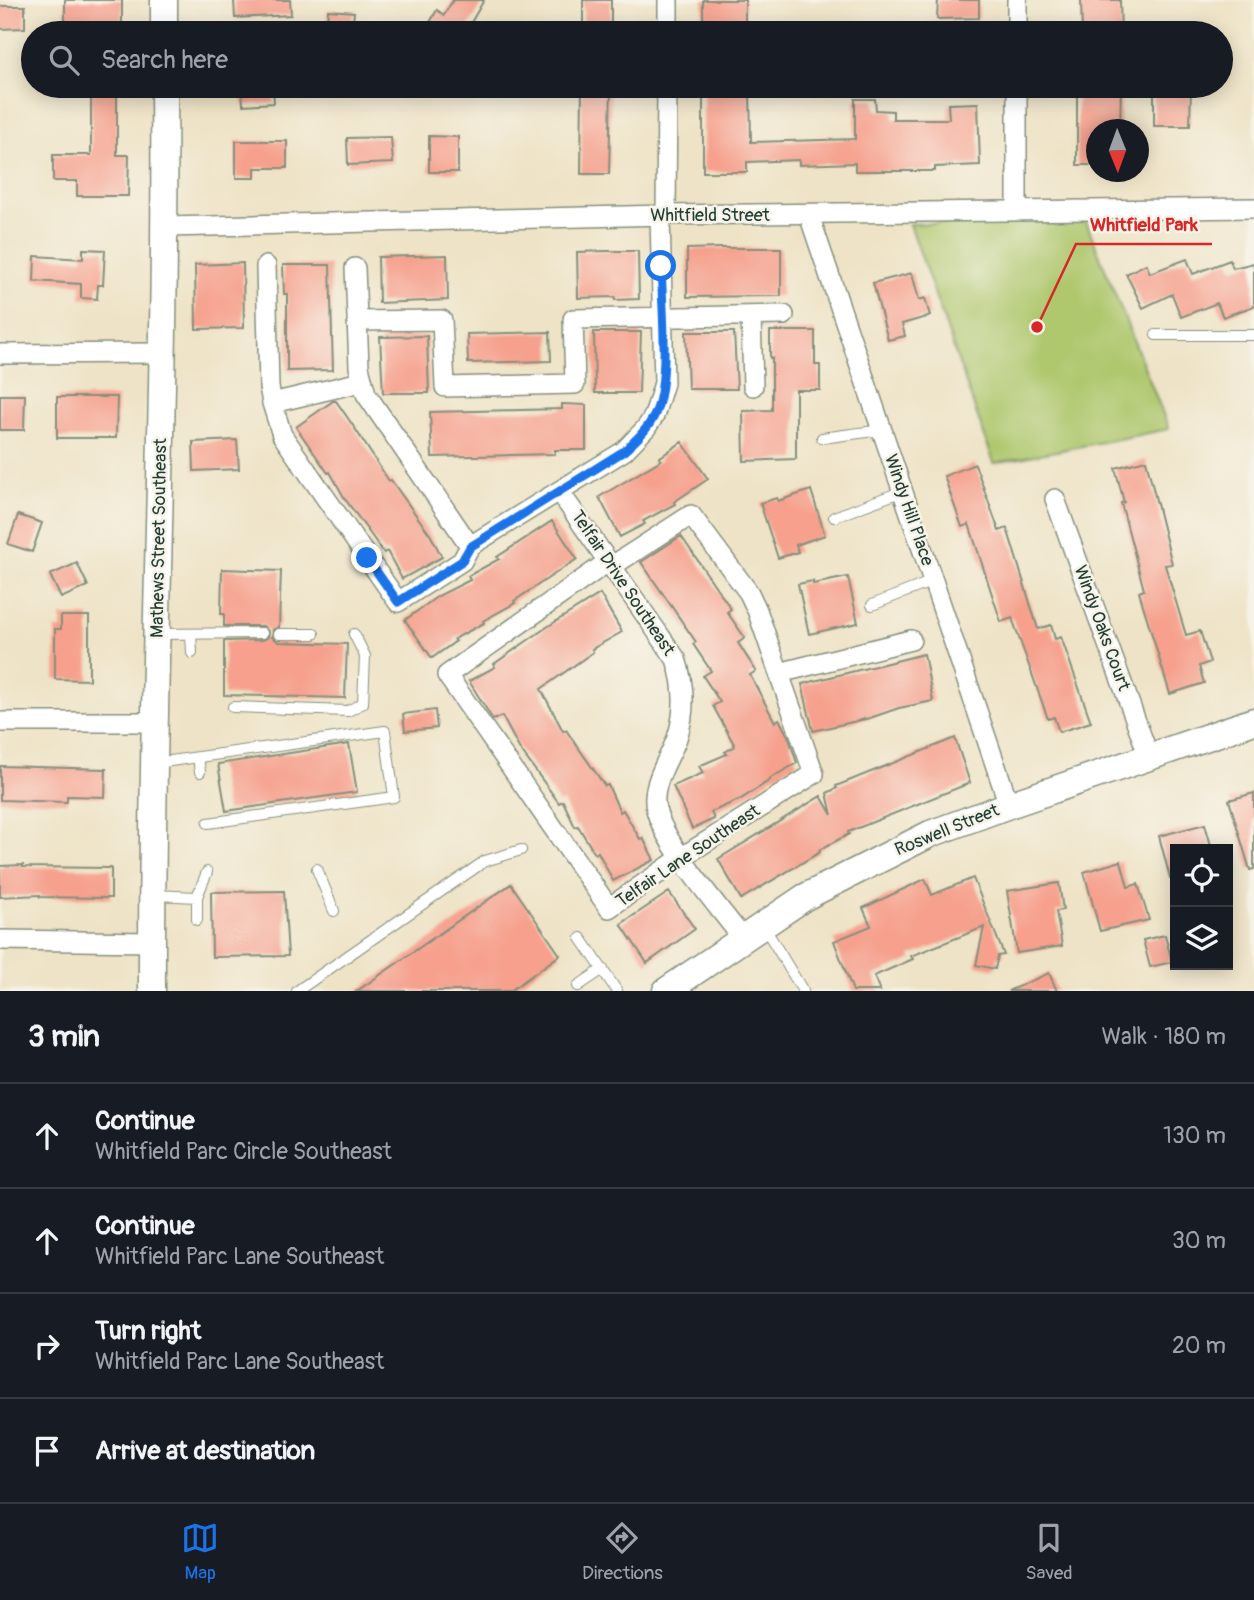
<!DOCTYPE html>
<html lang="en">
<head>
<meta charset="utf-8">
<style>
  :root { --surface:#171b24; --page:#20242c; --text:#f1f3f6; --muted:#9ea1a6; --line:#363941; --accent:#1a73e8 }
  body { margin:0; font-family:Pangolin,sans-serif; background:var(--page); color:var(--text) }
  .controls { position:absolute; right:21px; bottom:21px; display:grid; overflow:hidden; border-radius:0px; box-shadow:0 4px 18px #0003 }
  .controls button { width:63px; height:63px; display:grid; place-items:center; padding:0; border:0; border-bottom:2px solid var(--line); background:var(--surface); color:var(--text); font:35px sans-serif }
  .compass { position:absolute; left:1086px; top:119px; width:63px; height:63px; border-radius:50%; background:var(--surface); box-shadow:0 4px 18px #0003; rotate:179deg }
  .stop { position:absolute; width:21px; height:21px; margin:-16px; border:5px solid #1a73e8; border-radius:50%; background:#fff }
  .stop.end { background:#1a73e8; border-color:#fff; box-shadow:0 2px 7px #0008 }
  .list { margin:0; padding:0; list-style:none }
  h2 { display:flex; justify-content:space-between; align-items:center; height:91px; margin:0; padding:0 28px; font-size:30px }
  h2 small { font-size:23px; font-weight:400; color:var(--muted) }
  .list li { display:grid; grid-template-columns:46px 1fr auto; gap:21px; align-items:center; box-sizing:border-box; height:105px; padding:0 28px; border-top:2px solid var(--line) }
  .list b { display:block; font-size:26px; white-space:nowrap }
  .list p { margin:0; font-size:23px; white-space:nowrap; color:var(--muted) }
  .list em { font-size:23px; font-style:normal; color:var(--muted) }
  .icon { flex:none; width:38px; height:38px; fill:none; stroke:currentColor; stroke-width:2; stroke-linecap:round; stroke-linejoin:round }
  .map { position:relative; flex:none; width:1254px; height:991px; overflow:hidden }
  .search { position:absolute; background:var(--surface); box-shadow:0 4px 18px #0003; left:21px; right:21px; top:21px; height:77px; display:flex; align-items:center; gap:18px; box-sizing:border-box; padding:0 24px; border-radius:38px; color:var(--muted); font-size:26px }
  .sheet { height:511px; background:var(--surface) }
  nav { display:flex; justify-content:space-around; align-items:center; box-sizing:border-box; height:98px; border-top:2px solid var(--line); background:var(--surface); font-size:19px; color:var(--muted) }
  nav a { display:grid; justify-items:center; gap:4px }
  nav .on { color:var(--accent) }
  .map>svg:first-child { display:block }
  .green { fill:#afc86e; stroke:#678251; stroke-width:2 }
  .building { fill:#f6a08d }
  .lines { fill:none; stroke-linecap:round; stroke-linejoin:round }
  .lane-casing { stroke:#86907d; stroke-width:12 }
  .street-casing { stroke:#86907d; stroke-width:22 }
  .secondary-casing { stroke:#86907d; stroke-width:29 }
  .lane { stroke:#fff; stroke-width:10 }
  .street { stroke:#fff; stroke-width:19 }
  .secondary { stroke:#fff; stroke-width:26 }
  .route { stroke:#1a73e8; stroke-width:9 }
  .labels { text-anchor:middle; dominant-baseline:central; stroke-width:5; stroke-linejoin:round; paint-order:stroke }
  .street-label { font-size:18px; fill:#1f3d34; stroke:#f7f3e8 }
  .leader { fill:none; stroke:#d62828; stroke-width:2.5 }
  .callout-dot { fill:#d62828; stroke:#f7f3e8; stroke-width:2.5 }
  .callout-label { font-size:19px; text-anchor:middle; font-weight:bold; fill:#d62828; stroke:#f7f3e8; stroke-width:5; stroke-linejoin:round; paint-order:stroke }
</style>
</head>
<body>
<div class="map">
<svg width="1254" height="991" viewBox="0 0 1254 991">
  <rect width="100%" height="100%" fill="#f7f3e8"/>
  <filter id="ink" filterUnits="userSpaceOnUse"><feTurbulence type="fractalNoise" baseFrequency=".0143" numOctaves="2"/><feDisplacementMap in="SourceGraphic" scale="14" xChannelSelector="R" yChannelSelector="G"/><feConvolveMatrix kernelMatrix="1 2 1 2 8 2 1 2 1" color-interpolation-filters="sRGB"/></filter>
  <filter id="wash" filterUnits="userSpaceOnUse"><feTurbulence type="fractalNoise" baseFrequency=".00686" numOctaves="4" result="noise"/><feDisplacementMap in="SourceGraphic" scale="28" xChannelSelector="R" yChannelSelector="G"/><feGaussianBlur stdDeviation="1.57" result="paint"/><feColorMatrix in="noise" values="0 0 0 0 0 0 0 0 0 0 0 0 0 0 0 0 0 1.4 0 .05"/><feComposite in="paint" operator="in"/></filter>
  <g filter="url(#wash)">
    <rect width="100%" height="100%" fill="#eee3c6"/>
    <path class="green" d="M 1085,219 L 1169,429 L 994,463 L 910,224 Z"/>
    <g id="blocks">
      <path class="building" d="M 65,0 L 122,0 L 122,26 L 65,27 Z
        M 234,0 L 290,0 L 291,15 L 235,18 Z
        M 453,0 L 484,0 L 465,33 L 424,33 L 437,10 L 444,15 Z
        M 583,0 L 611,0 L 611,33 L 583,33 Z
        M 703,0 L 745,0 L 745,33 L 703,33 Z
        M 938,0 L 979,0 L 979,18 L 937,19 Z
        M 1081,0 L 1120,0 L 1121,33 L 1082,33 Z
        M 0,6 L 25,6 L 25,28 L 0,29 Z
        M 328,10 L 354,12 L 352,33 L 326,33 Z
        M 91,86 L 117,86 L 117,155 L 129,155 L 128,196 L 77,196 L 77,181 L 53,181 L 53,155 L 91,155 Z
        M 242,86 L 273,86 L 274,103 L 243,105 Z
        M 582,86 L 611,86 L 609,174 L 581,174 Z
        M 1077,86 L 1121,86 L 1120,130 L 1096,130 L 1096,165 L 1077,165 Z
        M 1154,86 L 1191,86 L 1190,126 L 1154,126 Z
        M 703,89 L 750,89 L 751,142 L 855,139 L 855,99 L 875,99 L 876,110 L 893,111 L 893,119 L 949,119 L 948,104 L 978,103 L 980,165 L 935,167 L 935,171 L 855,171 L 855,163 L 799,165 L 799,160 L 747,162 L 747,172 L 703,172 Z
        M 429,136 L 458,137 L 458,172 L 429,172 Z
        M 391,137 L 393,163 L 348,165 L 347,138 Z
        M 236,141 L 287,141 L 287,168 L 255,168 L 255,178 L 236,178 Z
        M 721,248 L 781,248 L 781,296 L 687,297 L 687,249 Z
        M 83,249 L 105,250 L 103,285 L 98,285 L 97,299 L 81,298 L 81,284 L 34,281 L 35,256 L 83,259 Z
        M 606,251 L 638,251 L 639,299 L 615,300 L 615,297 L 578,298 L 577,252 Z
        M 447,255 L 448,300 L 379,303 L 378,257 Z
        M 1187,259 L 1193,274 L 1230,260 L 1233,268 L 1254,263 L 1254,306 L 1223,317 L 1217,303 L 1181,317 L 1172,294 L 1143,308 L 1126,274 L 1146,264 L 1150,273 Z
        M 243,263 L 244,328 L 196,329 L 195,265 Z
        M 283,265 L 330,265 L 333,370 L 287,371 L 287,294 L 284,294 Z
        M 912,273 L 919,300 L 925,298 L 930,316 L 902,324 L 905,336 L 888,340 L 873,283 Z
        M 770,331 L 815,331 L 815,365 L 820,365 L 820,390 L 796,390 L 796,459 L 744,461 L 743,411 L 772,410 L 772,358 L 770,358 Z
        M 550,332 L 551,361 L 468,363 L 467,334 Z
        M 594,332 L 641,332 L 639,393 L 595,393 Z
        M 686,332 L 734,332 L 737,389 L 688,389 Z
        M 427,336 L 429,393 L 383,393 L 380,337 Z
        M 0,395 L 25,395 L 24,430 L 0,430 Z
        M 57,397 L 117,397 L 116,438 L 57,438 Z
        M 333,401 L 336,401 L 354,427 L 389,481 L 391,480 L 431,536 L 442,557 L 402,579 L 387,551 L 384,553 L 345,499 L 330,472 L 328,473 L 296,427 Z
        M 562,404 L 586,405 L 586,450 L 555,450 L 555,454 L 432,457 L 430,412 L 562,409 Z
        M 237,440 L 239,469 L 194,471 L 193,442 Z
        M 682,442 L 708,479 L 674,502 L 675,504 L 643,521 L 645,524 L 620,537 L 599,497 L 661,460 L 659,458 Z
        M 1146,460 L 1172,564 L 1165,565 L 1186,635 L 1200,631 L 1210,662 L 1199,666 L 1204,683 L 1170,694 L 1139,592 L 1144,590 L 1121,503 L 1124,502 L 1115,468 Z
        M 975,464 L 999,531 L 1007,528 L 1038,629 L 1051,625 L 1055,639 L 1061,637 L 1091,722 L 1059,732 L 1054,717 L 1048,719 L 1012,618 L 1001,622 L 969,524 L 962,527 L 944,476 Z
        M 811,490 L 825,535 L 796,545 L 798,552 L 778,558 L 760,503 L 777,498 L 778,501 Z
        M 18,515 L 42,523 L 32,552 L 8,544 Z
        M 552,521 L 577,559 L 514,601 L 515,603 L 483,621 L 484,623 L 454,639 L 456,641 L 432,658 L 405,620 L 438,596 L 470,580 L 468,576 L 499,559 L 497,557 Z
        M 681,536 L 731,609 L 727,612 L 745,638 L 738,643 L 756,671 L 750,675 L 775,722 L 779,719 L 788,736 L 797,763 L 769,779 L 770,780 L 741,799 L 711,812 L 714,819 L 692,829 L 673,786 L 703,773 L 699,766 L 727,754 L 725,752 L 735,746 L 713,706 L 720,702 L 703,676 L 711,671 L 693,644 L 696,642 L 641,562 Z
        M 77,563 L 88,586 L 61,598 L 50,575 Z
        M 222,569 L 281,571 L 279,627 L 273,630 L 272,637 L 279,642 L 347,644 L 345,698 L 224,695 L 224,641 L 263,640 L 268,637 L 269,632 L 263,626 L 224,626 L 224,614 L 221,614 Z
        M 848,577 L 858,623 L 809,634 L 798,584 L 813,581 L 813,584 Z
        M 600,594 L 622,632 L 592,649 L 593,652 L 541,689 L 563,731 L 566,730 L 605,786 L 608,785 L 620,812 L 623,810 L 640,839 L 643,838 L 654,860 L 613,881 L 598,852 L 595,854 L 578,826 L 575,827 L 563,801 L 559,803 L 519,748 L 502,716 L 493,720 L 469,681 L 495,667 L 494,664 L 547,627 Z
        M 61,616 L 89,616 L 89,680 L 55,679 L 55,629 L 61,629 Z
        M 924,654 L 933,701 L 899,708 L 870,718 L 813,731 L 802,684 Z
        M 435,710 L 437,728 L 405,731 L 403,714 Z
        M 955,738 L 970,783 L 848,832 L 849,834 L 819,850 L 820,852 L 741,899 L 718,859 L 821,796 L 832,815 L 827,793 L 837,788 L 836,786 Z
        M 349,744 L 357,792 L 226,811 L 218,764 Z
        M 0,766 L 106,769 L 105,797 L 67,796 L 67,802 L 0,800 Z
        M 1254,793 L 1254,869 L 1250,870 L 1229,800 Z
        M 1205,824 L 1212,849 L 1175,849 L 1175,878 L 1170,878 L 1159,836 Z
        M 1121,861 L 1128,887 L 1138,884 L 1149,920 L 1100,931 L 1084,872 Z
        M 23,865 L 23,867 L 111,868 L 111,898 L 40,897 L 40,895 L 0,897 L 0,866 Z
        M 973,878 L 1004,955 L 998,956 L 995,969 L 976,965 L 984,927 L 911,956 L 913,959 L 874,976 L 880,991 L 853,991 L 834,941 L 871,926 L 863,908 L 925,879 L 932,895 Z
        M 1059,883 L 1063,910 L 1056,911 L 1062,946 L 1017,953 L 1007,891 Z
        M 511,884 L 560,955 L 510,991 L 357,991 Z
        M 284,891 L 288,956 L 212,957 L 211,892 Z
        M 669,892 L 695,929 L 647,963 L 621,924 Z
        M 1165,935 L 1172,962 L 1150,967 L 1143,940 Z
        M 1049,973 L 1057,991 L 1008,991 Z"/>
    </g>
  </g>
  <g filter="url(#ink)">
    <use href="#blocks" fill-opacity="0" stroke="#86907d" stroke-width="2"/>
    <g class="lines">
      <defs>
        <path id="lane" d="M 1156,335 L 1254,335
          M 822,438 L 882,430
          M 834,517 L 903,491
          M 872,605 L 933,581
          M 158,634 L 262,633
          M 191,634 L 192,653
          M 279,634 L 314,634
          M 233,707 L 348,711 L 363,703 L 365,656 L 354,634
          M 198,757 L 200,772
          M 156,763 L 385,731 L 394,797 L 208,823
          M 317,869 L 334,911
          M 155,895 L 197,897
          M 197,920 L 197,897 L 207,872
          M 763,925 L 803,991
          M 581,938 L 617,991
          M 578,986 L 603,969
          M 297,991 L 485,861 L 521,850"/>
        <path id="street" d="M 1017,0 L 1017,33
          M 668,33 L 668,0
          M 1017,86 L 1017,211
          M 666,215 L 667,86
          M 809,215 L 1009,805
          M 166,227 L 666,215 L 1254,208
          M 266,266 L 269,387 L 272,403 L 282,435 L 398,602 L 462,561 L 470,546
          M 355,268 L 359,367 L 366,394 L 470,546 L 624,451 L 646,428 L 654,416 L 664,383 L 660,215
          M 751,316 L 753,386
          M 357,321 L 442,320 L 445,387 L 575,384 L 573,319 L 784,315
          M 0,354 L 161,353
          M 272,403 L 361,382
          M 559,491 L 676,659 C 685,686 686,711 677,738 C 669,760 650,785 656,809 C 664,845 720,908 743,939
          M 1055,499 L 1149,757
          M 609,561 L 447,675 L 609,908 L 682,857 L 814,774 L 757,610 L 749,593 L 691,515 L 612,566
          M 779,673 L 911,640
          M 0,722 L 156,722
          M 0,940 L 152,942"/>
        <path id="secondary" d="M 164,0 L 164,33
          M 152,991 C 151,689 167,387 164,86
          M 666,991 L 805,897 L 930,834 L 1009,805 L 1254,721"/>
      </defs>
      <use href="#lane" class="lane-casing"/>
      <use href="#street" class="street-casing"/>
      <use href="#secondary" class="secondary-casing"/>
      <use href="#lane" class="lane"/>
      <use href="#street" class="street"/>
      <use href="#secondary" class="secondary"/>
    </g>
  </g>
  <g class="lines" filter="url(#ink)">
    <path class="route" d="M 367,558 L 398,602 L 462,561 L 470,547 L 624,451 C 635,441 646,431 653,418 C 671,386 662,305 661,266"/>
  </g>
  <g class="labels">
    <g class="street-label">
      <text x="710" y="215">Whitfield Street</text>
      <text transform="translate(909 510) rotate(71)">Windy Hill Place</text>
      <text transform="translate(159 538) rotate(-89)">Mathews Street Southeast</text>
      <text transform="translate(623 583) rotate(56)">Telfair Drive Southeast</text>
      <text transform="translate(1102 628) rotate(70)">Windy Oaks Court</text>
      <text transform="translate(947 830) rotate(-22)">Roswell Street</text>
      <text transform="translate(688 856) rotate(-34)">Telfair Lane Southeast</text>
    </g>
  </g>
  <path class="leader" d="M1037 327L1076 244H1212"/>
  <circle class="callout-dot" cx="1037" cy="327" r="7"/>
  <g class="callout-label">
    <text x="1144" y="231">Whitfield Park</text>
  </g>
</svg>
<div class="controls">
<button><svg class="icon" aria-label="locate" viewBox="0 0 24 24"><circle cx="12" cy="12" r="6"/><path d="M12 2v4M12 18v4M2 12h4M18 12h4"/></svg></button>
<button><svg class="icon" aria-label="layers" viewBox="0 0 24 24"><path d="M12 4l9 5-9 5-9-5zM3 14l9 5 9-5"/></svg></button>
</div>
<svg class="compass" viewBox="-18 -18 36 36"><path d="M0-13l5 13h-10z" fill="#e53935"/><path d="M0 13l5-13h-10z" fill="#9ea1a6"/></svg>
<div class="stop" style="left:661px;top:266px"></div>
<div class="stop end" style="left:367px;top:558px"></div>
<div class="search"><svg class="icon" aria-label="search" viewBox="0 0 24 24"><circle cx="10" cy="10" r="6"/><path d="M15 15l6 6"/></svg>Search here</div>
</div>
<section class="sheet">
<h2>3 min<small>Walk · 180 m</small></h2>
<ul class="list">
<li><svg class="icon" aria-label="ahead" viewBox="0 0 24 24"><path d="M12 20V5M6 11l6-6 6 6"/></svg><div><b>Continue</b><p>Whitfield Parc Circle Southeast</p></div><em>130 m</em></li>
<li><svg class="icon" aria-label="ahead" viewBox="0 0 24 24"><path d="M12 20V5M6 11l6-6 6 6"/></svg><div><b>Continue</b><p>Whitfield Parc Lane Southeast</p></div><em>30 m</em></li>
<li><svg class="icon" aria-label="right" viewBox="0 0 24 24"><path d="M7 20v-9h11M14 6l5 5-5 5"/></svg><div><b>Turn right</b><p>Whitfield Parc Lane Southeast</p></div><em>20 m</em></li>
<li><svg class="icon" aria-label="arrive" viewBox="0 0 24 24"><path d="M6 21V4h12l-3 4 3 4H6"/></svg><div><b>Arrive at destination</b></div></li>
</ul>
</section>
<nav>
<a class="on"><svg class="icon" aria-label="map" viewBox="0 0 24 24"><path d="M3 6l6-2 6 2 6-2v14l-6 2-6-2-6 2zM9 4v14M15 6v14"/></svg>Map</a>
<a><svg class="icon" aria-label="directions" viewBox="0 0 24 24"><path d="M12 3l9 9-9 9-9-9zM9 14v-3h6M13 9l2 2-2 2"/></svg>Directions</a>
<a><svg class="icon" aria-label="saved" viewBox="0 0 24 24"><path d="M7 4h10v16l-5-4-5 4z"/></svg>Saved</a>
</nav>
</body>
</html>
